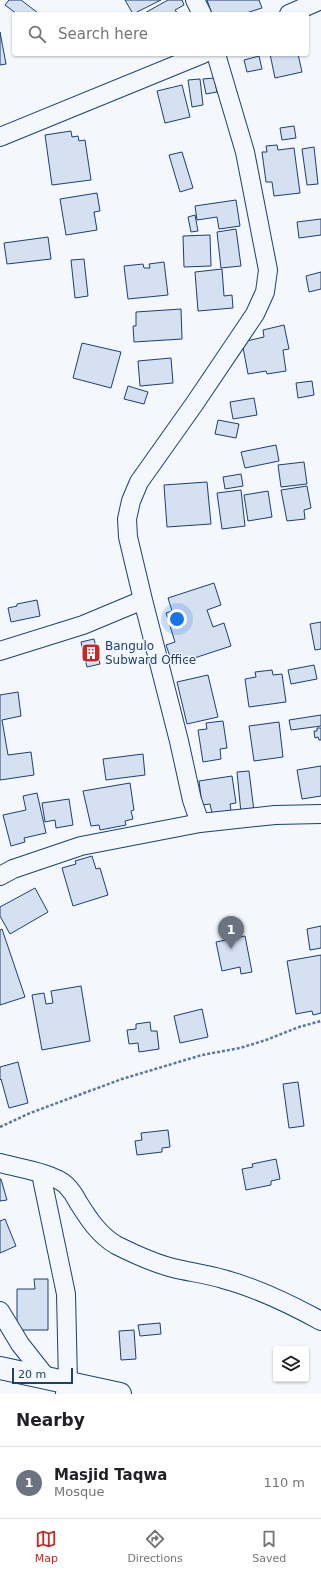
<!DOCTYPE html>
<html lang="en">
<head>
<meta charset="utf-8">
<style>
  :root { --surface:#fff; --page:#f2f2f2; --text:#202124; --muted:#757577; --line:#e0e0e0; --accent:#c62828 }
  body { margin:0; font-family:"DejaVu Sans",sans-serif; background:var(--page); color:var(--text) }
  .controls { position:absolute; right:12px; bottom:12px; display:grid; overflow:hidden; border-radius:4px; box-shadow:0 1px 3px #0004 }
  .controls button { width:36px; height:36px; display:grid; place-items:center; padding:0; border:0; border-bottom:1px solid var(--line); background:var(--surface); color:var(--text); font:20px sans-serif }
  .scale { position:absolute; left:12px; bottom:10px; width:61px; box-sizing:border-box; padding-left:4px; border:2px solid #1d3f73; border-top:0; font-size:11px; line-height:14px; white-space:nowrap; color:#1d3f73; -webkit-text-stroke:3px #f4f7fb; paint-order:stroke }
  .you { position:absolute; left:177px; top:619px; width:14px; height:14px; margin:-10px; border:3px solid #fff; border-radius:50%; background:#1a73e8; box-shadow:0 0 0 6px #1a73e833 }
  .badge { display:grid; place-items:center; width:26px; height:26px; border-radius:50%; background:var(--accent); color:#fff; font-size:13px; font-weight:700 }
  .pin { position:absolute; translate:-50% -33px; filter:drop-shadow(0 1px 2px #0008) }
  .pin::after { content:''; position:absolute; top:21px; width:14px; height:12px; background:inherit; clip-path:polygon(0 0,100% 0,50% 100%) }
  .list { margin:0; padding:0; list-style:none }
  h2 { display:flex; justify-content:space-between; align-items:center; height:52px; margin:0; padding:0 16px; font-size:17px }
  h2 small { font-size:13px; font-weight:400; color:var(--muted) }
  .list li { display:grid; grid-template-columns:26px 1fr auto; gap:12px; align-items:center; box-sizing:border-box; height:72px; padding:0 16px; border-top:1px solid var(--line) }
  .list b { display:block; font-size:15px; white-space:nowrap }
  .list p { margin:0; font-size:13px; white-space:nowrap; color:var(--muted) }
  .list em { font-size:13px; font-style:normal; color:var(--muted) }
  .icon { flex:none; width:22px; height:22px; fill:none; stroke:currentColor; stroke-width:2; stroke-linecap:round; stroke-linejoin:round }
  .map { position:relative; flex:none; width:321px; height:1394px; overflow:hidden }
  .search { position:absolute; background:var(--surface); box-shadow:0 1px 3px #0004; left:12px; right:12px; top:12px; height:44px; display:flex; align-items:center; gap:10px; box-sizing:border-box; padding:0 14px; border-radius:4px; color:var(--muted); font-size:15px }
  .sheet { height:124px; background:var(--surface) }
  nav { display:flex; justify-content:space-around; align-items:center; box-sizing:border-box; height:56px; border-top:1px solid var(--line); background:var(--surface); font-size:11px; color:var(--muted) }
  nav a { display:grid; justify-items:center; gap:2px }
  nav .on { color:var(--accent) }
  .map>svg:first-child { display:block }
  .building { fill:#d5e0f0; stroke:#1d3f73 }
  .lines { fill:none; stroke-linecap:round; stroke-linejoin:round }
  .minor-casing { stroke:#1d3f73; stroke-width:20 }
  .tertiary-casing { stroke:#1d3f73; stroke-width:24 }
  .path { stroke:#5e769c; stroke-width:2.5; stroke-dasharray:3 2; stroke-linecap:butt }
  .minor { stroke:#f4f7fb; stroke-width:18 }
  .tertiary { stroke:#f4f7fb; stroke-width:22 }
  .labels { text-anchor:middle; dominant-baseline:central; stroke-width:3; stroke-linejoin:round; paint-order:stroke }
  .poi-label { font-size:12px; fill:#1d3f73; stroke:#f4f7fb; text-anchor:start }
</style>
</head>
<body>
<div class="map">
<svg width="321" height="1394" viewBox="0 0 321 1394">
  <rect width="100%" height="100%" fill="#f4f7fb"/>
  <path class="building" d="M 9,0 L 21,0 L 38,13 L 17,14 L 5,5 Z
    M 125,0 L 161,0 L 133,14 Z
    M 168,0 L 182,0 L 184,5 L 175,10 L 178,14 L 143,14 Z
    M 207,0 L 259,0 L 262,8 L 243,14 L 212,14 Z
    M 0,32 L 6,64 L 0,65 Z
    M 270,54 L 298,54 L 302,72 L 275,78 Z
    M 259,56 L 262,69 L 247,72 L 244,60 Z
    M 214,78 L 217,92 L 206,94 L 203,79 Z
    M 200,79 L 203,105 L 192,107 L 188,80 Z
    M 182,85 L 190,117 L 165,123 L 157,91 Z
    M 294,126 L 296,138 L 282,140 L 280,128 Z
    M 71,131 L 72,137 L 78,136 L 79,141 L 85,140 L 91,180 L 52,185 L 45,135 Z
    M 277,145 L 278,150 L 294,148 L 300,193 L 274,196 L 272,182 L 266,182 L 262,152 L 267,152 L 266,146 Z
    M 314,147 L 318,184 L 307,185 L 302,149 Z
    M 182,152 L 193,188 L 180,192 L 169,155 Z
    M 97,193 L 100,211 L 94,212 L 97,230 L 66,235 L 60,199 Z
    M 236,200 L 240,226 L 219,229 L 217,217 L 197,220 L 195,206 Z
    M 195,215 L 198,231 L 191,232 L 188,217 Z
    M 321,219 L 321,235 L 299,238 L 297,222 Z
    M 236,229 L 241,266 L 221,268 L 217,232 Z
    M 210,235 L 211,266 L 184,267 L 183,236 Z
    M 48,237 L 51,259 L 7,264 L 4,243 Z
    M 84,259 L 88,296 L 75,298 L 71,260 Z
    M 164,262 L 168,295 L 128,299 L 124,266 L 143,264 L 144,268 L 150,268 L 149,264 Z
    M 222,269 L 224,296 L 232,295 L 233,308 L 198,311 L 195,272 Z
    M 321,272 L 321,289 L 309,292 L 306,276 Z
    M 181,309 L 182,339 L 134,342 L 133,326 L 136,326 L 136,312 Z
    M 284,325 L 289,349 L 283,350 L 286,371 L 267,374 L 266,371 L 248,374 L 242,342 L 264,337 L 263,330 Z
    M 82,343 L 121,352 L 111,388 L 73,378 Z
    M 171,358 L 173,383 L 140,386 L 138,361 Z
    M 312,381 L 314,395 L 298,398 L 296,383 Z
    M 128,386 L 148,392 L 144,404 L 124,399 Z
    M 254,398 L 257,415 L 233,419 L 230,402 Z
    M 218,420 L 239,424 L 236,438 L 215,434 Z
    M 276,445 L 279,461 L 245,468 L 241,452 Z
    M 304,462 L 307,484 L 281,487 L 278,465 Z
    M 241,474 L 243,486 L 225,489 L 223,477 Z
    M 207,482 L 211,524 L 167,527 L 164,485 Z
    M 307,486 L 311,508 L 304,510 L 305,519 L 287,521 L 281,490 Z
    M 241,490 L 245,526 L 222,529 L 217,493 Z
    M 268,491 L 272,517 L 248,521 L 244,495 Z
    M 214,583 L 221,605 L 207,610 L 213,627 L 224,623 L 231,646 L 173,665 L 166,645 L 175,642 L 166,613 L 172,611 L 168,598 Z
    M 37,600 L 40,616 L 11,622 L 8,608 L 17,606 L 17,604 Z
    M 321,622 L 321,649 L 315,650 L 310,624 Z
    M 94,639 L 100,664 L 87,667 L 81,642 Z
    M 314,665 L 317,679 L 291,684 L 288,670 Z
    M 272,670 L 273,675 L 282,674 L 286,702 L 249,707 L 245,679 L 256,677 L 255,672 Z
    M 208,675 L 218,717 L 187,724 L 177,682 Z
    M 18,692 L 21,716 L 2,720 L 8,755 L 31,752 L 34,775 L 0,780 L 0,695 Z
    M 321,715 L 321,726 L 291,730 L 289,720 Z
    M 223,721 L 227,748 L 220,749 L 221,759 L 203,762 L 198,730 L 207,729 L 206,723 Z
    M 279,722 L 283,757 L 254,761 L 249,726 Z
    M 317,728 L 321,728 L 321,740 L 319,740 L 318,737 L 315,738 L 314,731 L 317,731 Z
    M 143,754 L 145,775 L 106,780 L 103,759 Z
    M 321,766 L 321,796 L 302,799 L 297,770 Z
    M 249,771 L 254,811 L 241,813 L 237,772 Z
    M 232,776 L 236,803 L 230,804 L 231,811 L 212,813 L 210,804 L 202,805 L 199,781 Z
    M 130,783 L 134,810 L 131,811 L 133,819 L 125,821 L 126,825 L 100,830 L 99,825 L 91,826 L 83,791 Z
    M 37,793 L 46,833 L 24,838 L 25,842 L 11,846 L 3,815 L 26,810 L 23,796 Z
    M 69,799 L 73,825 L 56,828 L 55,820 L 45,822 L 42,803 Z
    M 92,856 L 96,869 L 100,868 L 108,895 L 73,906 L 62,868 L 76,864 L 75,861 Z
    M 35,888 L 48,912 L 10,934 L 0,916 L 0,907 Z
    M 321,926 L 321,948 L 310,950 L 307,929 Z
    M 2,929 L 25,997 L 0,1005 L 0,930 Z
    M 245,936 L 252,972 L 241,974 L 240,967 L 222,971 L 216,942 Z
    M 321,955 L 321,1013 L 313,1015 L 312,1011 L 296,1014 L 287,961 Z
    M 81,986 L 90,1041 L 42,1050 L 32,995 L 44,993 L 46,1004 L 53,1003 L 51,991 Z
    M 202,1009 L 208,1037 L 180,1043 L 174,1016 Z
    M 150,1022 L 151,1031 L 157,1031 L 159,1049 L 139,1052 L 138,1043 L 129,1044 L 127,1030 L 136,1029 L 136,1024 Z
    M 18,1062 L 28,1103 L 9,1108 L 1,1079 L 0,1080 L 0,1067 Z
    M 298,1082 L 304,1126 L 289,1128 L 283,1084 Z
    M 168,1130 L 170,1147 L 162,1148 L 162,1152 L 137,1155 L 135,1141 L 142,1140 L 141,1133 Z
    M 276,1159 L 280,1179 L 271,1181 L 271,1185 L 246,1190 L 242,1169 L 253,1167 L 252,1164 Z
    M 0,1179 L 1,1179 L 7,1200 L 0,1201 Z
    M 5,1219 L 16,1246 L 0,1253 L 0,1221 Z
    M 34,1279 L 48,1279 L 48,1330 L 17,1330 L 17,1289 L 35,1289 Z
    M 160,1323 L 161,1334 L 140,1336 L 138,1325 Z
    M 134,1330 L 136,1359 L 121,1360 L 119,1331 Z"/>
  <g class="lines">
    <defs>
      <path id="minor" d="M 195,0 L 202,14
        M 289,14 L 321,0
        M 0,137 L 203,54
        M 0,651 L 83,625 L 143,600
        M 200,823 L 275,815 L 321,814
        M 0,876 L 13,869 L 81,846 L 200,823 L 192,800 L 179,741 L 143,600 L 128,537 L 127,519 L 131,501 L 139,482 L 195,403 L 255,314 L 265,292 L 268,270 L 245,152 L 216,54
        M 0,1163 C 18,1168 53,1173 66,1185 C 71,1190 75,1196 78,1202 C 88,1218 99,1235 116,1245 C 134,1254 153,1263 173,1268 C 189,1272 207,1274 223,1279 C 257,1288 290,1304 321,1321
        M 41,1174 L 66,1294 L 68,1382 L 65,1394
        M 0,1311 L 20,1344 L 46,1377"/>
      <path id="tertiary" d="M 0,1368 L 120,1394"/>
    </defs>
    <use href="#minor" class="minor-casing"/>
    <use href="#tertiary" class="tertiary-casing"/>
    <path class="path" d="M 0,1127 L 30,1113 L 122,1079 L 202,1055 L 240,1048 L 266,1040 L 299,1027 L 321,1021"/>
    <use href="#minor" class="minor"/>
    <use href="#tertiary" class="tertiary"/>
  </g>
  <defs>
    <symbol id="building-square" viewBox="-11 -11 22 22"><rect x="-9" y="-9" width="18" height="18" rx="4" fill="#c62828" stroke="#f4f7fb"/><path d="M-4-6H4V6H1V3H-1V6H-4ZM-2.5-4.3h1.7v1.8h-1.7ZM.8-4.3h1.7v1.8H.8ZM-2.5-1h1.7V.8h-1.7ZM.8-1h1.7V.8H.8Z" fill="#fff"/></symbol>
  </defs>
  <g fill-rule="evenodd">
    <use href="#building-square" x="80" y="642" width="22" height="22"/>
  </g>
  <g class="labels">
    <g class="poi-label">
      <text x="105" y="646">Bangulo<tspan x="105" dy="14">Subward Office</tspan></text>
    </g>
  </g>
</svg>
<div class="controls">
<button><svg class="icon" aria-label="layers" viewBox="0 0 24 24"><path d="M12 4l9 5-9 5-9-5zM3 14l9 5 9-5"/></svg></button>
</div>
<div class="scale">20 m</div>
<div class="you"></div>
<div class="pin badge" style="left:231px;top:949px;background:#6b7280">1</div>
<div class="search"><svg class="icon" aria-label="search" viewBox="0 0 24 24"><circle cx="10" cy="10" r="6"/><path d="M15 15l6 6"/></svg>Search here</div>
</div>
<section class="sheet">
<h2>Nearby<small></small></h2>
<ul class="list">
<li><span class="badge" style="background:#6b7280">1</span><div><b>Masjid Taqwa</b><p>Mosque</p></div><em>110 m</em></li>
</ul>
</section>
<nav>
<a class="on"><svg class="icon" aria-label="map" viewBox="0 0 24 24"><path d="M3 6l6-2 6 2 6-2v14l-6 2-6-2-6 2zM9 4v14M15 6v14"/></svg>Map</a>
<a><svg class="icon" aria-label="directions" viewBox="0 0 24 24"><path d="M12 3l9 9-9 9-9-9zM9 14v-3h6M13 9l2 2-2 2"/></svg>Directions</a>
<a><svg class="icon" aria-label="saved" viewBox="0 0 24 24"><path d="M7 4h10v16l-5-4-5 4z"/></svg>Saved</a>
</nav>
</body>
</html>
